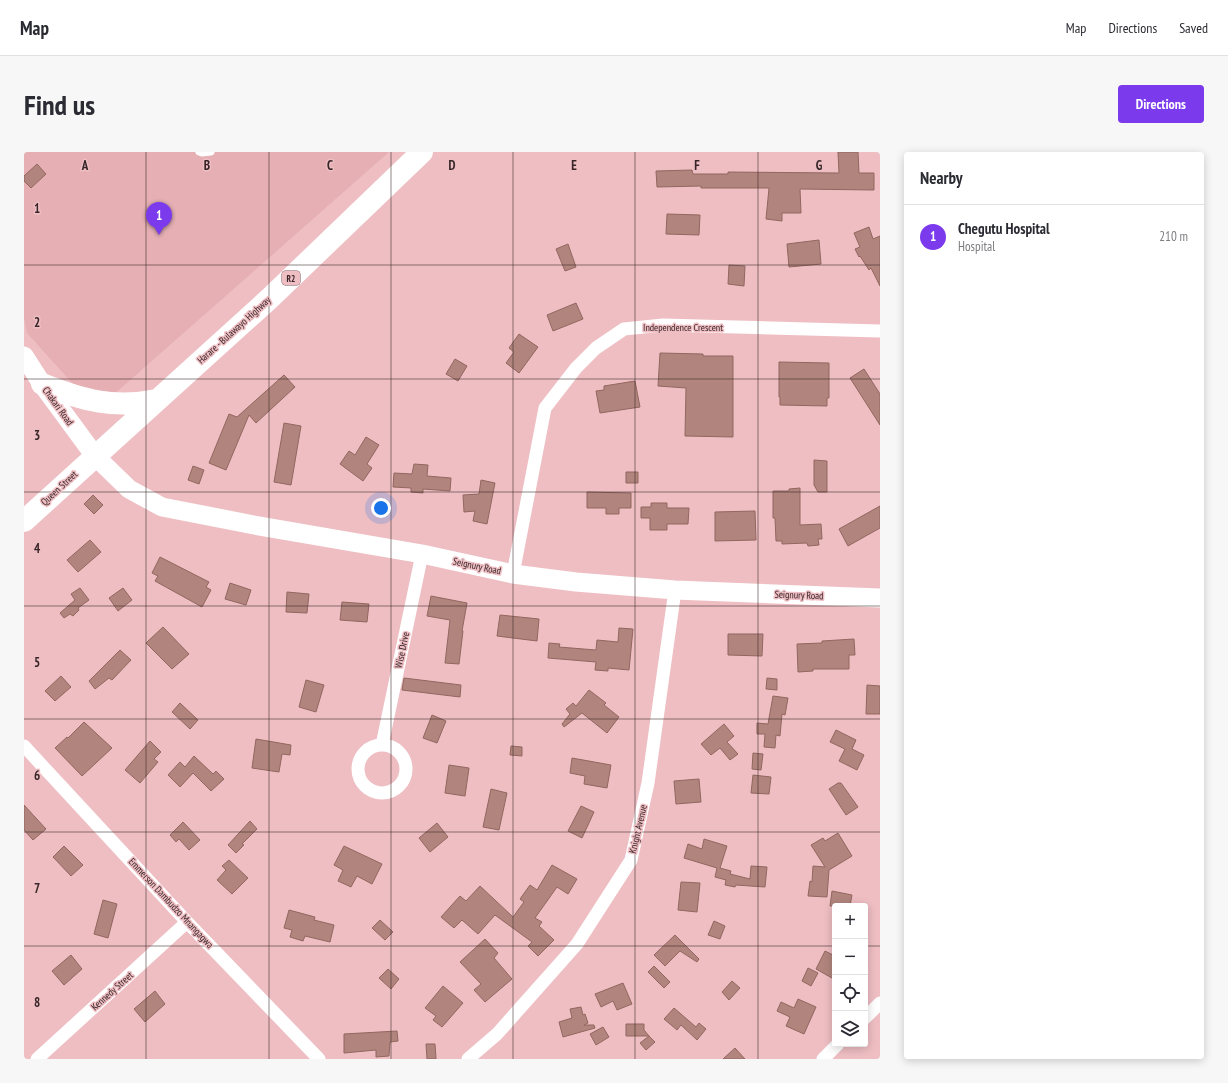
<!DOCTYPE html>
<html lang="en">
<head>
<meta charset="utf-8">
<style>
  :root { --surface:#fff; --page:#f7f7f7; --text:#2b2b33; --muted:#7c7c81; --line:#e1e1e2; --accent:#7c3aed }
  body { margin:0; font-family:"PT Sans Narrow",sans-serif; background:var(--page); color:var(--text) }
  .controls { position:absolute; right:12px; bottom:12px; display:grid; overflow:hidden; border-radius:4px; box-shadow:0 2px 10px #0003 }
  .controls button { width:36px; height:36px; display:grid; place-items:center; padding:0; border:0; border-bottom:1px solid var(--line); background:var(--surface); color:var(--text); font:20px sans-serif }
  .you { position:absolute; left:357px; top:356px; width:14px; height:14px; margin:-10px; border:3px solid #fff; border-radius:50%; background:#1a73e8; box-shadow:0 0 0 6px #1a73e833 }
  .badge { display:grid; place-items:center; width:26px; height:26px; border-radius:50%; background:var(--accent); color:#fff; font-size:13px; font-weight:700 }
  .pin { position:absolute; translate:-50% -33px; filter:drop-shadow(0 1px 2px #0008) }
  .pin::after { content:''; position:absolute; top:21px; width:14px; height:12px; background:inherit; clip-path:polygon(0 0,100% 0,50% 100%) }
  .list { margin:0; padding:0; list-style:none }
  h2 { display:flex; justify-content:space-between; align-items:center; height:52px; margin:0; padding:0 16px; font-size:17px }
  h2 small { font-size:13px; font-weight:400; color:var(--muted) }
  .list li { display:grid; grid-template-columns:26px 1fr auto; gap:12px; align-items:center; box-sizing:border-box; height:64px; padding:0 16px; border-top:1px solid var(--line) }
  .list b { display:block; font-size:15px; white-space:nowrap }
  .list p { margin:0; font-size:13px; white-space:nowrap; color:var(--muted) }
  .list em { font-size:13px; font-style:normal; color:var(--muted) }
  .icon { flex:none; width:22px; height:22px; fill:none; stroke:currentColor; stroke-width:2; stroke-linecap:round; stroke-linejoin:round }
  .map { position:relative; flex:none; width:856px; height:907px; overflow:hidden; border-radius:4px }
  header { display:flex; align-items:center; gap:24px; box-sizing:border-box; height:56px; padding:0 20px; background:var(--surface); border-bottom:1px solid var(--line) }
  header strong { font-size:19px }
  nav { display:flex; gap:22px; margin-inline-start:auto; font-size:14px }
  .intro { display:flex; align-items:center; justify-content:space-between; box-sizing:border-box; height:96px; padding:0 24px }
  h1 { margin:0; font-size:28px }
  .button { padding:10px 18px; border-radius:4px; background:var(--accent); color:#fff; font-size:14px; font-weight:700 }
  main { display:flex; gap:24px; padding:0 24px }
  aside { flex:1; background:var(--surface); border-radius:4px; box-shadow:0 2px 10px #0003 }
  .map>svg:first-child { display:block }
  .built { fill:#e5afb4 }
  .building { fill:#b1857d; stroke:#91675f }
  .lines { fill:none; stroke-linecap:round; stroke-linejoin:round }
  .service { stroke:#fff; stroke-width:7 }
  .minor { stroke:#fff; stroke-width:13 }
  .secondary { stroke:#fff; stroke-width:19 }
  .trunk { stroke:#fff; stroke-width:22 }
  .grid { fill:none; stroke:#372527; stroke-width:1; stroke-opacity:0.55 }
  .labels { text-anchor:middle; dominant-baseline:central; stroke-width:3; stroke-linejoin:round; paint-order:stroke }
  .shield { fill:#eebec3; stroke:#6e5356; stroke-width:1 }
  .shield-label { font-size:9px; font-weight:bold; fill:#372527 }
  .street-label { font-size:10px; fill:#372527; stroke:#eebec3 }
  .grid-label { font-size:13px; text-anchor:middle; font-weight:bold; fill:#372527; stroke:#eebec3; stroke-width:3; stroke-linejoin:round; paint-order:stroke }
</style>
</head>
<body>
<header>
<strong>Map</strong>
<nav><a>Map</a><a>Directions</a><a>Saved</a></nav>
</header>
<div class="intro"><h1>Find us</h1><a class="button">Directions</a></div>
<main>
<div class="map">
<svg width="856" height="907" viewBox="0 0 856 907">
  <rect width="100%" height="100%" fill="#eebec3"/>
  <path class="built" d="M 0,0 L 365,0 L 88,244 L 58,242 L 3,181 L 0,166 Z"/>
  <path class="building" d="M 814,0 L 834,0 L 835,21 L 850,21 L 850,38 L 776,37 L 777,61 L 758,61 L 758,69 L 742,67 L 745,36 L 677,36 L 677,34 L 633,35 L 632,19 L 668,18 L 669,22 L 704,22 L 704,20 L 815,21 Z
    M 13,12 L 22,22 L 7,36 L 0,29 L 0,24 Z
    M 643,62 L 676,63 L 675,83 L 642,82 Z
    M 845,75 L 849,87 L 856,84 L 856,134 L 847,116 L 845,118 L 836,104 L 835,105 L 831,97 L 836,95 L 830,81 Z
    M 795,88 L 797,112 L 765,115 L 763,92 Z
    M 544,92 L 552,115 L 541,119 L 532,97 Z
    M 705,113 L 721,114 L 720,134 L 704,132 Z
    M 552,151 L 559,167 L 529,179 L 523,163 Z
    M 495,182 L 514,195 L 495,221 L 482,211 L 490,200 L 485,196 Z
    M 636,201 L 679,202 L 679,204 L 709,204 L 709,285 L 661,284 L 662,236 L 634,234 Z
    M 431,207 L 443,214 L 434,229 L 422,222 Z
    M 755,210 L 805,211 L 805,246 L 803,246 L 803,254 L 756,253 L 756,245 L 755,245 Z
    M 840,217 L 856,242 L 856,273 L 826,226 Z
    M 260,223 L 271,235 L 232,271 L 225,263 L 202,318 L 185,311 L 205,262 L 213,265 Z
    M 611,229 L 616,255 L 576,261 L 572,239 L 580,238 L 580,234 Z
    M 260,271 L 277,274 L 267,333 L 250,330 Z
    M 342,285 L 355,293 L 343,312 L 348,316 L 339,329 L 316,312 L 325,299 L 331,303 Z
    M 790,308 L 803,309 L 803,340 L 794,340 L 790,333 Z
    M 390,312 L 404,313 L 403,324 L 427,326 L 426,339 L 399,337 L 399,341 L 387,340 L 387,336 L 369,335 L 370,321 L 388,322 Z
    M 169,314 L 180,318 L 175,332 L 164,328 Z
    M 602,320 L 614,320 L 614,331 L 602,331 Z
    M 457,328 L 471,331 L 463,372 L 449,369 L 451,359 L 440,360 L 439,343 L 455,342 Z
    M 776,336 L 776,373 L 797,372 L 798,387 L 794,387 L 795,393 L 784,394 L 783,391 L 758,392 L 758,389 L 752,389 L 751,366 L 749,366 L 749,339 L 765,339 L 765,337 Z
    M 563,340 L 607,341 L 607,356 L 595,356 L 595,362 L 582,362 L 582,356 L 563,356 Z
    M 69,343 L 79,353 L 70,362 L 60,352 Z
    M 627,351 L 643,351 L 643,356 L 665,356 L 664,372 L 643,372 L 643,378 L 626,378 L 626,366 L 617,366 L 617,355 L 627,355 Z
    M 856,354 L 856,376 L 824,394 L 815,377 Z
    M 731,359 L 732,388 L 691,389 L 691,360 Z
    M 66,388 L 77,400 L 54,420 L 43,408 Z
    M 136,405 L 185,430 L 182,435 L 187,438 L 178,455 L 131,429 L 134,424 L 128,421 Z
    M 206,431 L 227,438 L 222,453 L 201,447 Z
    M 56,436 L 65,448 L 54,456 L 55,458 L 49,464 L 46,462 L 40,466 L 36,461 L 51,448 L 47,442 Z
    M 99,436 L 108,448 L 94,459 L 85,446 Z
    M 263,440 L 285,442 L 283,461 L 262,460 Z
    M 407,444 L 443,451 L 438,479 L 439,479 L 435,512 L 421,511 L 426,468 L 403,464 Z
    M 318,450 L 345,452 L 343,470 L 316,468 Z
    M 476,463 L 515,467 L 513,489 L 473,484 Z
    M 139,475 L 165,502 L 148,517 L 122,491 Z
    M 595,476 L 609,477 L 605,518 L 584,516 L 584,519 L 571,518 L 572,510 L 524,506 L 525,491 L 536,492 L 535,495 L 572,498 L 573,488 L 594,490 Z
    M 704,482 L 739,482 L 738,504 L 704,503 Z
    M 830,487 L 831,503 L 825,503 L 825,517 L 789,517 L 789,519 L 774,520 L 773,492 L 798,491 L 798,489 Z
    M 96,498 L 107,508 L 88,528 L 85,526 L 71,537 L 65,529 Z
    M 37,524 L 47,535 L 31,549 L 21,539 Z
    M 380,526 L 437,533 L 436,545 L 378,538 Z
    M 743,526 L 753,527 L 753,538 L 742,537 Z
    M 282,528 L 300,533 L 292,560 L 275,555 Z
    M 843,533 L 856,534 L 856,562 L 842,562 Z
    M 565,538 L 582,551 L 580,553 L 595,565 L 583,581 L 558,561 L 540,575 L 538,572 L 546,562 L 542,557 L 549,551 L 552,554 Z
    M 749,544 L 764,546 L 761,563 L 758,562 L 756,584 L 752,583 L 751,596 L 740,595 L 741,582 L 733,582 L 733,571 L 744,572 Z
    M 156,551 L 174,568 L 166,577 L 148,560 Z
    M 408,563 L 422,569 L 413,591 L 399,586 Z
    M 60,570 L 88,596 L 58,624 L 31,596 L 43,585 L 44,586 Z
    M 700,572 L 710,584 L 703,590 L 714,602 L 706,608 L 696,596 L 687,603 L 677,592 Z
    M 812,578 L 832,588 L 828,597 L 840,603 L 833,618 L 815,609 L 821,597 L 806,590 Z
    M 232,587 L 267,593 L 266,603 L 258,602 L 255,620 L 228,616 Z
    M 126,589 L 137,600 L 130,607 L 134,610 L 116,631 L 101,618 Z
    M 487,594 L 498,595 L 498,604 L 486,603 Z
    M 729,601 L 739,602 L 737,618 L 728,617 Z
    M 170,604 L 189,622 L 192,619 L 200,627 L 187,639 L 169,621 L 156,635 L 144,623 L 156,610 L 161,615 Z
    M 548,606 L 587,613 L 583,636 L 560,632 L 561,624 L 546,621 Z
    M 425,613 L 445,616 L 441,644 L 421,641 Z
    M 729,623 L 747,625 L 745,642 L 727,641 Z
    M 675,627 L 677,650 L 652,652 L 650,629 Z
    M 814,631 L 817,631 L 834,655 L 822,663 L 805,637 Z
    M 467,637 L 483,641 L 475,678 L 459,675 Z
    M 0,653 L 22,677 L 9,688 L 0,678 Z
    M 557,654 L 570,660 L 558,686 L 544,679 Z
    M 226,669 L 233,677 L 218,692 L 220,693 L 212,701 L 204,693 Z
    M 159,670 L 176,688 L 165,698 L 155,687 L 152,690 L 146,683 Z
    M 413,671 L 424,685 L 406,700 L 395,686 Z
    M 814,681 L 828,704 L 805,718 L 803,745 L 784,744 L 786,729 L 788,730 L 789,714 L 801,715 L 787,693 L 799,686 L 801,689 Z
    M 680,687 L 703,694 L 696,716 L 707,719 L 706,722 L 726,727 L 727,714 L 743,715 L 741,735 L 712,733 L 711,735 L 701,733 L 702,728 L 691,725 L 693,716 L 660,706 L 664,692 L 678,697 Z
    M 40,694 L 59,713 L 47,724 L 29,705 Z
    M 320,694 L 358,712 L 348,732 L 333,724 L 327,735 L 314,729 L 319,718 L 310,713 Z
    M 205,708 L 224,726 L 208,742 L 193,728 L 202,718 L 198,714 Z
    M 528,713 L 553,727 L 544,742 L 533,735 L 511,766 L 518,770 L 515,774 L 530,788 L 514,804 L 504,794 L 508,790 L 471,763 L 454,782 L 438,768 L 430,776 L 417,765 L 436,744 L 442,749 L 456,734 L 489,765 L 500,750 L 496,747 L 506,733 L 513,738 Z
    M 657,730 L 676,731 L 673,760 L 654,758 Z
    M 808,739 L 828,743 L 826,754 L 806,754 Z
    M 79,748 L 93,752 L 84,786 L 70,782 Z
    M 265,758 L 291,765 L 290,768 L 310,773 L 306,790 L 281,784 L 279,789 L 266,785 L 268,778 L 260,776 Z
    M 356,768 L 369,780 L 361,788 L 348,776 Z
    M 690,769 L 701,774 L 696,787 L 684,783 Z
    M 651,783 L 675,807 L 673,810 L 656,799 L 641,814 L 630,803 Z
    M 461,787 L 474,801 L 470,806 L 488,827 L 461,850 L 450,838 L 457,832 L 436,810 Z
    M 801,799 L 811,804 L 811,820 L 808,826 L 792,817 Z
    M 47,803 L 58,817 L 40,833 L 28,819 Z
    M 630,814 L 646,830 L 640,836 L 624,820 Z
    M 784,816 L 794,821 L 787,834 L 778,829 Z
    M 364,817 L 375,827 L 367,837 L 355,826 Z
    M 708,829 L 716,836 L 705,848 L 698,840 Z
    M 599,831 L 608,852 L 593,858 L 589,849 L 577,855 L 571,842 Z
    M 419,834 L 439,851 L 418,875 L 409,868 L 412,864 L 401,856 Z
    M 131,839 L 141,852 L 121,870 L 110,857 Z
    M 774,847 L 792,855 L 780,882 L 762,874 L 766,865 L 753,859 L 757,850 L 770,856 Z
    M 557,855 L 559,863 L 561,862 L 564,871 L 560,873 L 570,873 L 571,876 L 539,885 L 535,870 L 548,866 L 546,857 Z
    M 650,856 L 672,875 L 675,871 L 682,877 L 673,888 L 657,873 L 653,878 L 640,867 Z
    M 602,872 L 620,872 L 620,878 L 625,884 L 602,884 Z
    M 579,875 L 585,885 L 572,893 L 566,882 Z
    M 373,879 L 374,889 L 366,890 L 365,904 L 352,905 L 352,898 L 320,901 L 320,882 Z
    M 625,884 L 631,890 L 622,898 L 616,891 Z
    M 402,892 L 411,892 L 412,907 L 403,907 Z
    M 711,896 L 721,907 L 699,907 Z"/>
  <g class="lines">
    <path class="service" d="M 175,0 L 178,1 L 187,0"/>
    <path class="minor" d="M 489,422 L 521,256 L 552,216 L 572,196 L 600,177 L 639,173 L 856,179
      M334 617a24 24 0 1 1 48 0a24 24 0 1 1-48 0Z
      M 358,593 L 398,402
      M 0,594 L 163,770 L 295,907
      M 841,866 L 856,851
      M 13,907 L 163,770
      M 444,907 L 473,882 L 553,792 L 607,708 L 624,631 L 651,438
      M 799,907 L 814,892"/>
    <path class="secondary" d="M 0,204 L 18,232 L 71,304 L 105,337 L 138,355 L 230,373 L 398,402 L 489,422 L 552,430 L 651,438 L 856,446"/>
    <path class="trunk" d="M 18,232 C 58,248 89,257 133,248
      M 0,369 L 245,147 L 398,0"/>
  </g>
  <path class="grid" d="M 122,0 L 122,907M 245,0 L 245,907M 367,0 L 367,907M 489,0 L 489,907M 611,0 L 611,907M 734,0 L 734,907M 0,113 L 856,113M 0,227 L 856,227M 0,340 L 856,340M 0,454 L 856,454M 0,567 L 856,567M 0,680 L 856,680M 0,794 L 811,794M 841,794 L 856,794"/>
  <g class="labels">
    <rect class="shield" x="258" y="119" width="18" height="14" rx="3"/>
    <g class="shield-label">
      <text x="267" y="126">R2</text>
    </g>
    <g class="street-label">
      <text x="659" y="175">Independence Crescent</text>
      <text transform="translate(210 178) rotate(-42)">Harare - Bulawayo Highway</text>
      <text transform="translate(34 254) rotate(54)">Chakari Road</text>
      <text transform="translate(35 336) rotate(-43)">Queen Street</text>
      <text transform="translate(453 414) rotate(12)">Seignury Road</text>
      <text transform="translate(775 443) rotate(2)">Seignury Road</text>
      <text transform="translate(378 498) rotate(-78)">Wise Drive</text>
      <text transform="translate(614 677) rotate(-77)">Knight Avenue</text>
      <text transform="translate(147 751) rotate(47)">Emmerson Dambudzo Mnangagwa</text>
      <text transform="translate(88 839) rotate(-42)">Kennedy Street</text>
    </g>
  </g>
  <g class="grid-label">
    <text x="61" y="18">A</text>
    <text x="183" y="18">B</text>
    <text x="306" y="18">C</text>
    <text x="428" y="18">D</text>
    <text x="550" y="18">E</text>
    <text x="673" y="18">F</text>
    <text x="795" y="18">G</text>
    <text x="13" y="61">1</text>
    <text x="13" y="175">2</text>
    <text x="13" y="288">3</text>
    <text x="13" y="401">4</text>
    <text x="13" y="515">5</text>
    <text x="13" y="628">6</text>
    <text x="13" y="741">7</text>
    <text x="13" y="855">8</text>
  </g>
</svg>
<div class="controls">
<button>+</button>
<button>−</button>
<button><svg class="icon" aria-label="locate" viewBox="0 0 24 24"><circle cx="12" cy="12" r="6"/><path d="M12 2v4M12 18v4M2 12h4M18 12h4"/></svg></button>
<button><svg class="icon" aria-label="layers" viewBox="0 0 24 24"><path d="M12 4l9 5-9 5-9-5zM3 14l9 5 9-5"/></svg></button>
</div>
<div class="you"></div>
<div class="pin badge" style="left:135px;top:83px">1</div>
</div>
<aside>
<h2>Nearby<small></small></h2>
<ul class="list">
<li><span class="badge">1</span><div><b>Chegutu Hospital</b><p>Hospital</p></div><em>210 m</em></li>
</ul>
</aside>
</main>
</body>
</html>
